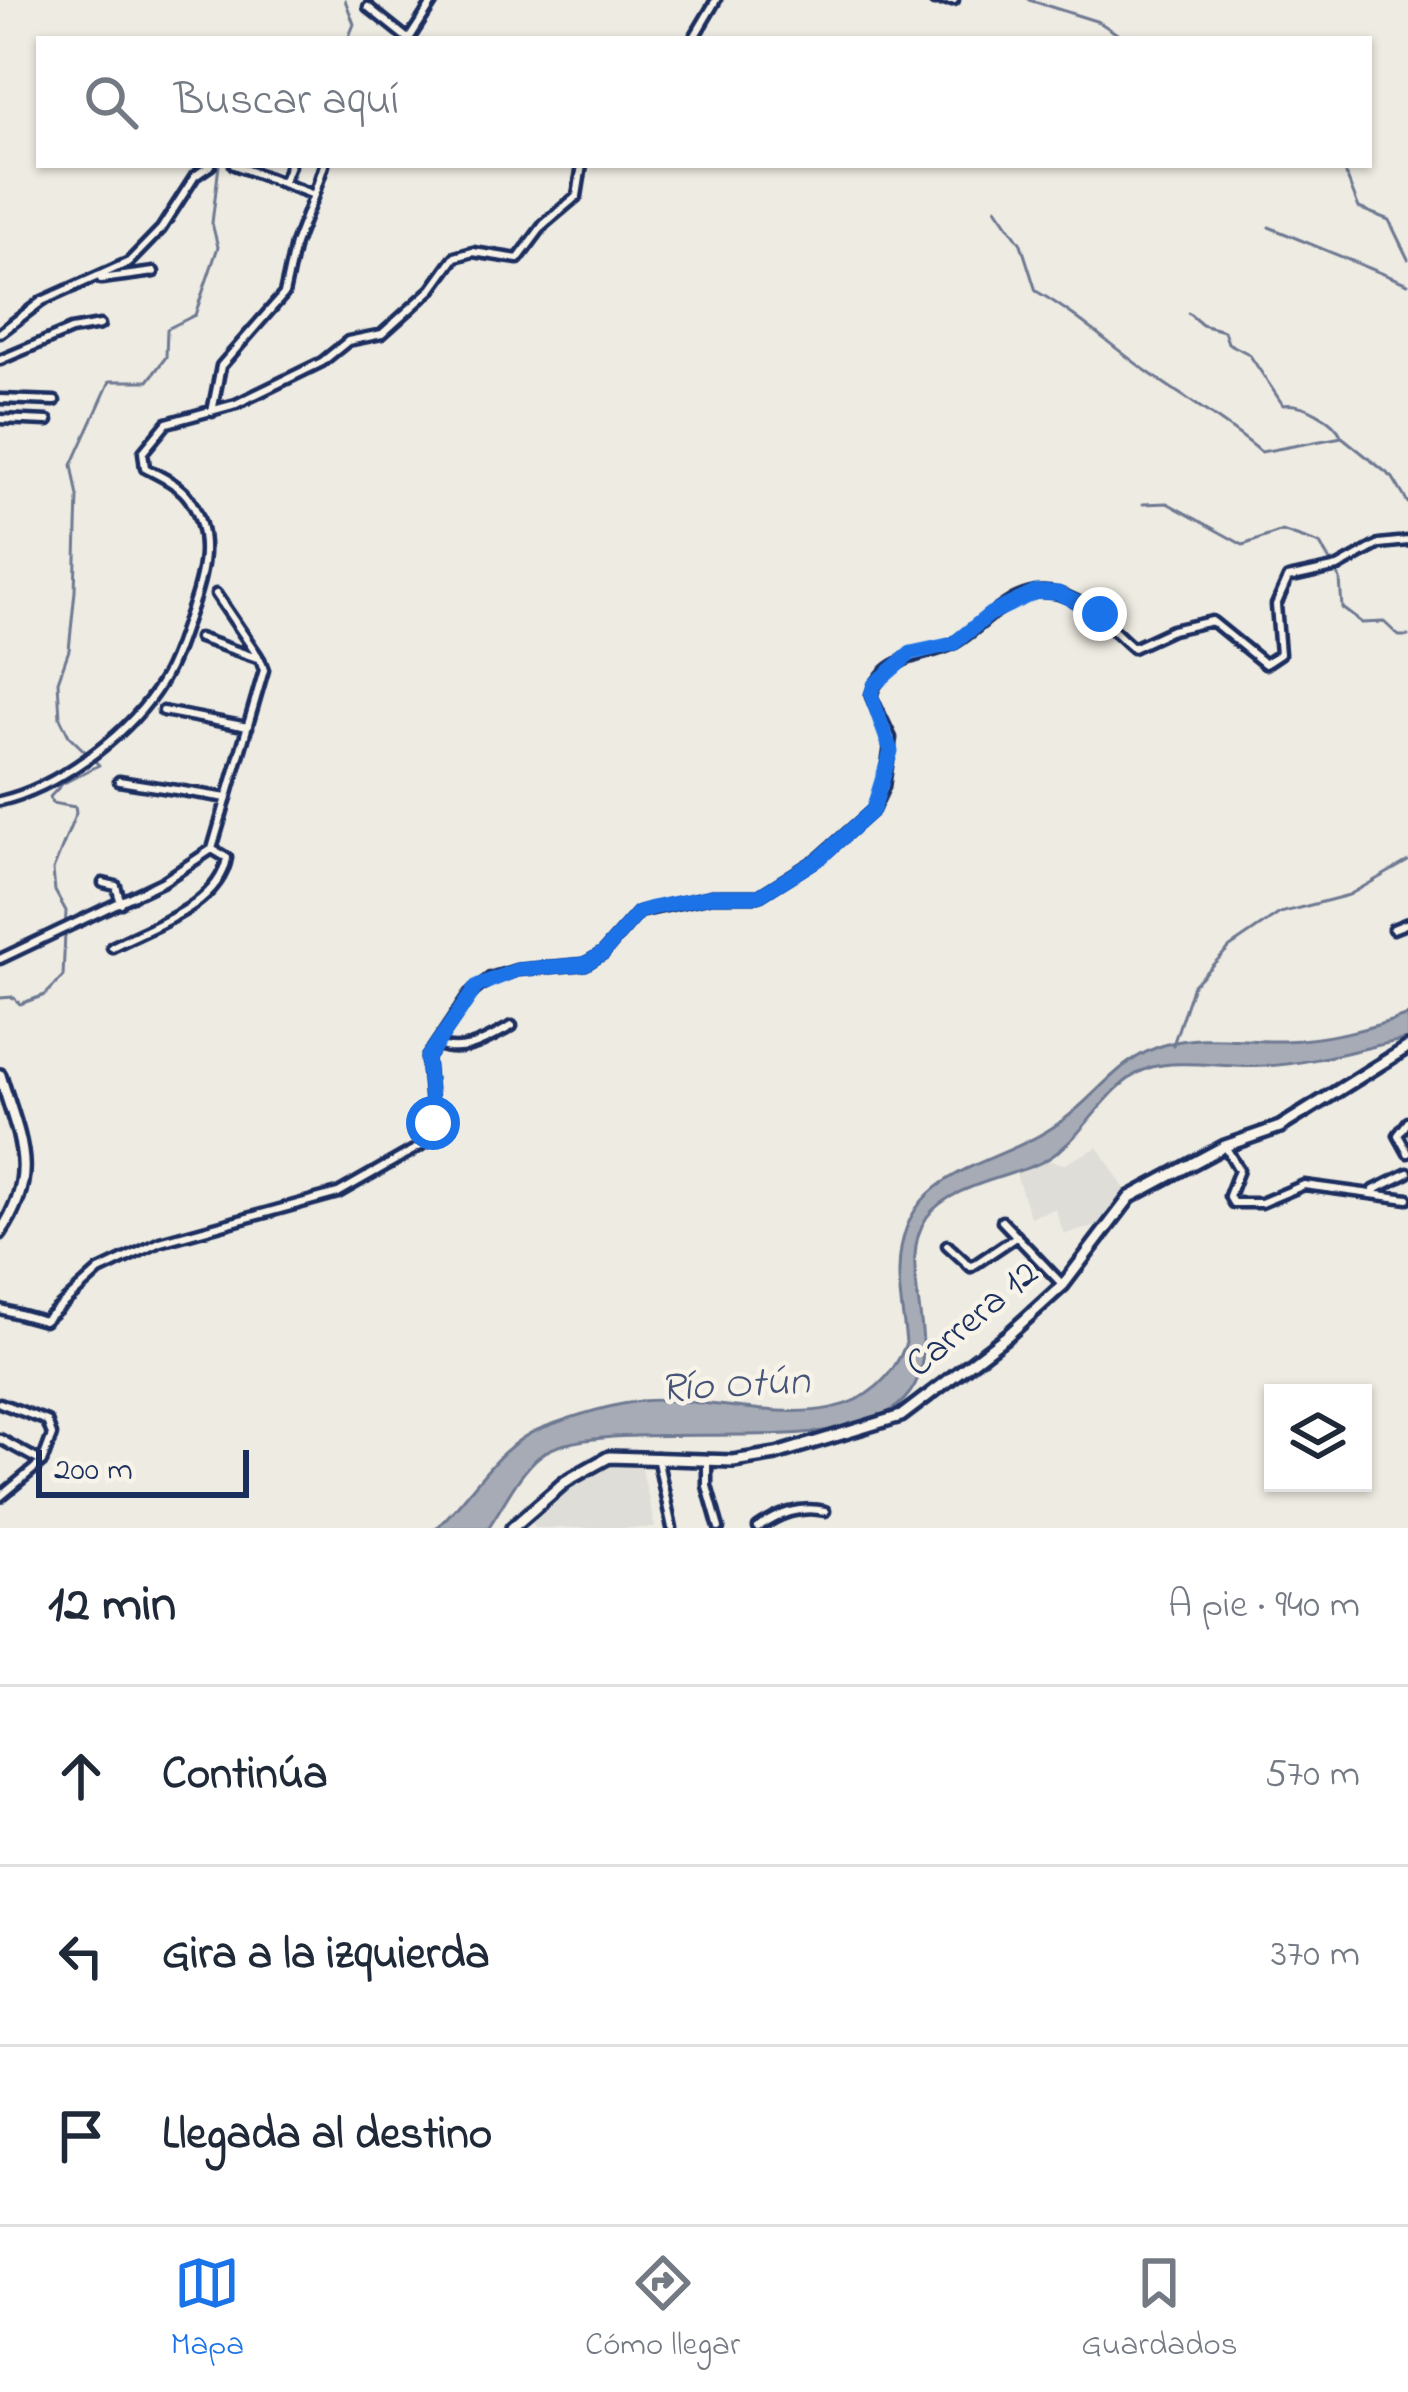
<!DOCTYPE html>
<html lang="es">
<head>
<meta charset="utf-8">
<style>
  :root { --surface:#fff; --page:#f6f6f7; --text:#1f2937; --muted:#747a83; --line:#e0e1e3; --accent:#1a73e8 }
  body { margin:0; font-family:"Indie Flower",sans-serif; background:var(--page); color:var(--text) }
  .controls { position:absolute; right:36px; bottom:36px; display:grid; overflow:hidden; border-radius:0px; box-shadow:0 3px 9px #0004 }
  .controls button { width:108px; height:108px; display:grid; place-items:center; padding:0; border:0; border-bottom:3px solid var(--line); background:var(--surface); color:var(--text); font:60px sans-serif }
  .scale { position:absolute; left:36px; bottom:30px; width:213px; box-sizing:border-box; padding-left:12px; border:6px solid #1b2f5e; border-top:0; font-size:33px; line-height:42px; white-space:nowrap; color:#1b2f5e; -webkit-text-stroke:9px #f7f3e8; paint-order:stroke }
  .stop { position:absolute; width:36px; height:36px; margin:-27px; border:9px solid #1a73e8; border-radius:50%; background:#fff }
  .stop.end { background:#1a73e8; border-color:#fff; box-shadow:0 3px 12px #0008 }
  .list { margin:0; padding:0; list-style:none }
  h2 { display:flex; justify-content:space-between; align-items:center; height:156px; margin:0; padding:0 48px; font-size:51px }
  h2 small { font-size:39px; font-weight:400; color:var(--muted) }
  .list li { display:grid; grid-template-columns:78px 1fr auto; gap:36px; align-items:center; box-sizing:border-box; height:180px; padding:0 48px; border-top:3px solid var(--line) }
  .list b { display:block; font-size:45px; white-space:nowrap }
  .list em { font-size:39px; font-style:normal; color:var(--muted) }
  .icon { flex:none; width:66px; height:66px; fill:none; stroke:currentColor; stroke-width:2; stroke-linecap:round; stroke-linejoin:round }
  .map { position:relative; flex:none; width:1408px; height:1528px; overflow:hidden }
  .search { position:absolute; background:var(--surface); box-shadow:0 3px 9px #0004; left:36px; right:36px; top:36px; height:132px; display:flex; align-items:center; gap:30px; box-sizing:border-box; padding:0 42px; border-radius:0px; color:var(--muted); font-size:45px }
  .sheet { height:696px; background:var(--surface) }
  nav { display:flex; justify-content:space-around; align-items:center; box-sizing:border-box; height:168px; border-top:3px solid var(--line); background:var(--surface); font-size:33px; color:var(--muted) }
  nav a { display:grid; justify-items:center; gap:6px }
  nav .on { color:var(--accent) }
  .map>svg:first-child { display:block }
  .built { fill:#deddd8 }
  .water { fill:#a6abb5; stroke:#6e7992; stroke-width:3 }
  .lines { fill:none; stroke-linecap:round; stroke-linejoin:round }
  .stream { stroke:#6e7992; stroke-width:3 }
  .street-casing { stroke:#1b2f5e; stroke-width:15 }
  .secondary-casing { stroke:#1b2f5e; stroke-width:18 }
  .street { stroke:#f7f3e8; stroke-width:6 }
  .secondary { stroke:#f7f3e8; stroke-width:9 }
  .route { stroke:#1a73e8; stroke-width:15 }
  .labels { text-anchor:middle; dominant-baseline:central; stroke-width:9; stroke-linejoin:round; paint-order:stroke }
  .street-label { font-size:39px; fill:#1b2f5e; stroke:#f7f3e8 }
  .water-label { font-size:42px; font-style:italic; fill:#455478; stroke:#f7f3e8 }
</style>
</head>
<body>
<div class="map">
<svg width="1408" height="1528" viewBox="0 0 1408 1528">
  <rect width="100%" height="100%" fill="#eeebe2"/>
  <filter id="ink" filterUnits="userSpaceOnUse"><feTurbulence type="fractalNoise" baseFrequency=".00833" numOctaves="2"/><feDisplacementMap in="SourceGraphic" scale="24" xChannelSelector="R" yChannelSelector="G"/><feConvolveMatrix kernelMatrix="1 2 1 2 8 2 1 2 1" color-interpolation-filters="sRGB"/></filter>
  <g filter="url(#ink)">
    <path class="built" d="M 1098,1147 L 1130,1197 L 1107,1224 L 1064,1234 L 1055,1209 L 1030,1217 L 1016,1174 L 1046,1160 L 1065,1164 Z
      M 639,1456 L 655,1528 L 536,1528 L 525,1516 L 596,1461 Z"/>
    <path class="water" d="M 1408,1015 L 1408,1039 C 1361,1048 1315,1063 1266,1066 C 1234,1069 1177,1058 1149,1068 C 1104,1084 1084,1143 1040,1163 C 1007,1178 949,1186 927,1217 C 885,1277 973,1380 872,1420 C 793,1452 589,1417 541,1455 C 519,1472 504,1505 488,1528 L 436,1528 C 472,1497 496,1445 542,1428 C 571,1417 610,1405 641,1401 C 725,1392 863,1457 906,1343 C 904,1319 898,1293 899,1270 C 901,1164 994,1171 1062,1121 C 1099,1094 1118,1059 1164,1045 C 1201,1033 1244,1042 1283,1041 C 1323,1040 1370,1029 1408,1015 Z"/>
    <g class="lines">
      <path class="stream" d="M 345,0 L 354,24 L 348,39
        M 1029,0 L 1099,22 L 1125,39
        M 1342,165 L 1359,208 L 1389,220 L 1408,259
        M 996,208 L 1021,244 L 1036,291 C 1078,315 1112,347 1152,375 C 1189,401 1226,422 1261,452 L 1342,437 L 1393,478 L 1408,503
        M 1269,227 L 1408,284
        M 1188,313 L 1202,325 L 1224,331 L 1228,343 L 1249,354 L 1283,405 C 1303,402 1334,419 1342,437
        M 1143,504 L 1167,503 L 1243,545 L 1282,531 L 1320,544 L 1340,579 L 1342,608 L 1362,623 L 1384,622 L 1399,636 L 1408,636
        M 0,998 L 13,997 L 20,1004 L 45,995 L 63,977 L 66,911 L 55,891 L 53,870 L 76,813 L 75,807 L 52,803 L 50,797 L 62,784 L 99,765 L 69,736 L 60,718 L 58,681 L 69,650 L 75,591 L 78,497 L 72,465 L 110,381 L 148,381 L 166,357 L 167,329 L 195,315 L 218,247 L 212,223 L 219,165
        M 1173,1045 L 1193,985 L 1230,947 L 1280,913 L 1349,895 L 1408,861"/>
      <defs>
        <path id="street" d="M 934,0 L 954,0
          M 368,7 L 408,39
          M 409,39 L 434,0
          M 693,39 L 716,0
          M 283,183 L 290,165
          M 314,195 L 324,165
          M 101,279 L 154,272
          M 0,333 L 42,301 L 129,262 L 161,229 L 195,176 L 211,165
          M 0,360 L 71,330 L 100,325
          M 0,399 L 55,401
          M 212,412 L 221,366 L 284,294 L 295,244 L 314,195 L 234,165
          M 0,419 L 48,421
          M 216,594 L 258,656
          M 163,711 L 248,727
          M 119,781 L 227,798
          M 0,801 C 56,788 123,739 156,691 C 172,668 180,641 189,615 C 203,577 214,537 190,500 C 181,485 160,476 145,468 L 143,452 L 167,423 L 236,404 L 322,362 L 348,341 L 382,334 L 432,289 L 455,257 L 473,252 L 518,259 L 544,224 L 577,196 L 582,165
          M 103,883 L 116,886 L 121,903
          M 1393,929 L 1408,923
          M 112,947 C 150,927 219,906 227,858 L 212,849
          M 0,959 L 164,881 L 212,849 L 264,670 L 260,659 L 199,638
          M 437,1044 C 462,1057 489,1038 512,1026
          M 1408,1122 L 1398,1135 L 1408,1153
          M 1225,1146 L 1239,1170 L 1229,1196 L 1233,1203 L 1261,1203 L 1304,1185 L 1408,1199
          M 1374,1190 L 1408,1173
          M 1002,1221 L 1062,1284
          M 947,1245 L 971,1267 L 1017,1236
          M 0,1309 L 44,1321 L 99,1271 L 160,1242 L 338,1193 L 424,1144 L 433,1128 L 427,1058 L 469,995 L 490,978 L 517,970 L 585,964 L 603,953 L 639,912 L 712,896 L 759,896 L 819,858 L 873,810 L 884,787 L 891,738 L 871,696 C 884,652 927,658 953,644 C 987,625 1014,581 1059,594 C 1093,604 1109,628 1133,648 L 1172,630 L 1212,621 L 1265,664 L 1280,654 L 1276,605 L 1288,578 L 1338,567 L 1379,544 L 1408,541
          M 0,1403 L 47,1421 L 52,1435 L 42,1462 L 0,1497
          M 0,1439 L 42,1462
          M 657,1457 L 672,1528
          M 707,1461 L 707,1486 L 719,1528
          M 758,1528 C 779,1514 800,1505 825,1511"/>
        <path id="secondary" d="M 0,1075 C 19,1138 41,1173 0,1233
          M 512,1528 L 566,1481 L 609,1457 L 733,1461 L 776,1454 L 901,1416 L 1008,1335 L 1063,1285 L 1130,1197 L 1225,1146 L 1280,1127 L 1408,1047"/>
      </defs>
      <use href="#street" class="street-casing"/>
      <use href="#secondary" class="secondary-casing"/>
      <use href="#street" class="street"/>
      <use href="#secondary" class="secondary"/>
    </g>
  </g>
  <g class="lines" filter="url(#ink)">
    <path class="route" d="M 433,1123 L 427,1058 L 477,986 L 517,970 L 585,964 L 603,953 L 639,912 L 652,908 L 712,896 L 759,896 L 820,858 L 873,810 L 891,751 L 871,695 L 874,685 L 911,653 L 953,644 L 990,614 L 1036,592 L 1058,593 L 1100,614"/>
  </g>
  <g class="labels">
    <g class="street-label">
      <text transform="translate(973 1320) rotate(-40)">Carrera 12</text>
    </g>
    <g class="water-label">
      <text transform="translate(735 1386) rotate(-3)">Río Otún</text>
    </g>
  </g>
</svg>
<div class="controls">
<button><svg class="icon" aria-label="layers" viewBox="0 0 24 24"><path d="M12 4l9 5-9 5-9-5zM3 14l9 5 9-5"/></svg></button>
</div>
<div class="scale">200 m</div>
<div class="stop" style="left:433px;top:1123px"></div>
<div class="stop end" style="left:1100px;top:614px"></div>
<div class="search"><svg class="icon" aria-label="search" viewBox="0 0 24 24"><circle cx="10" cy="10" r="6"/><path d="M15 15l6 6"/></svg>Buscar aquí</div>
</div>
<section class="sheet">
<h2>12 min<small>A pie · 940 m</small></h2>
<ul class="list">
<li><svg class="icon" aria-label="ahead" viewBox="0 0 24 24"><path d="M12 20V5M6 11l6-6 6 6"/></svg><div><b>Continúa</b></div><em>570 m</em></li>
<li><svg class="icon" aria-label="left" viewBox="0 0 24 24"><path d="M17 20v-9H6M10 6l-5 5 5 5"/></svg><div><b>Gira a la izquierda</b></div><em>370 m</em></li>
<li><svg class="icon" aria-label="arrive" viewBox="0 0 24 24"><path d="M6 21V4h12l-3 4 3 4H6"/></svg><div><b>Llegada al destino</b></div></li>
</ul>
</section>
<nav>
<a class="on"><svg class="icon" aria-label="map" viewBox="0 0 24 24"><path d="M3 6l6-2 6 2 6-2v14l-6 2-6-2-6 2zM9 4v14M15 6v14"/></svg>Mapa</a>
<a><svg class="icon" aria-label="directions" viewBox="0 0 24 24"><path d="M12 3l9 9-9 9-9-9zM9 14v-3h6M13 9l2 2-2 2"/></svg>Cómo llegar</a>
<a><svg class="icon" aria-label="saved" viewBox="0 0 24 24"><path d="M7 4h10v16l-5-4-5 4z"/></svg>Guardados</a>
</nav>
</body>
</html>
